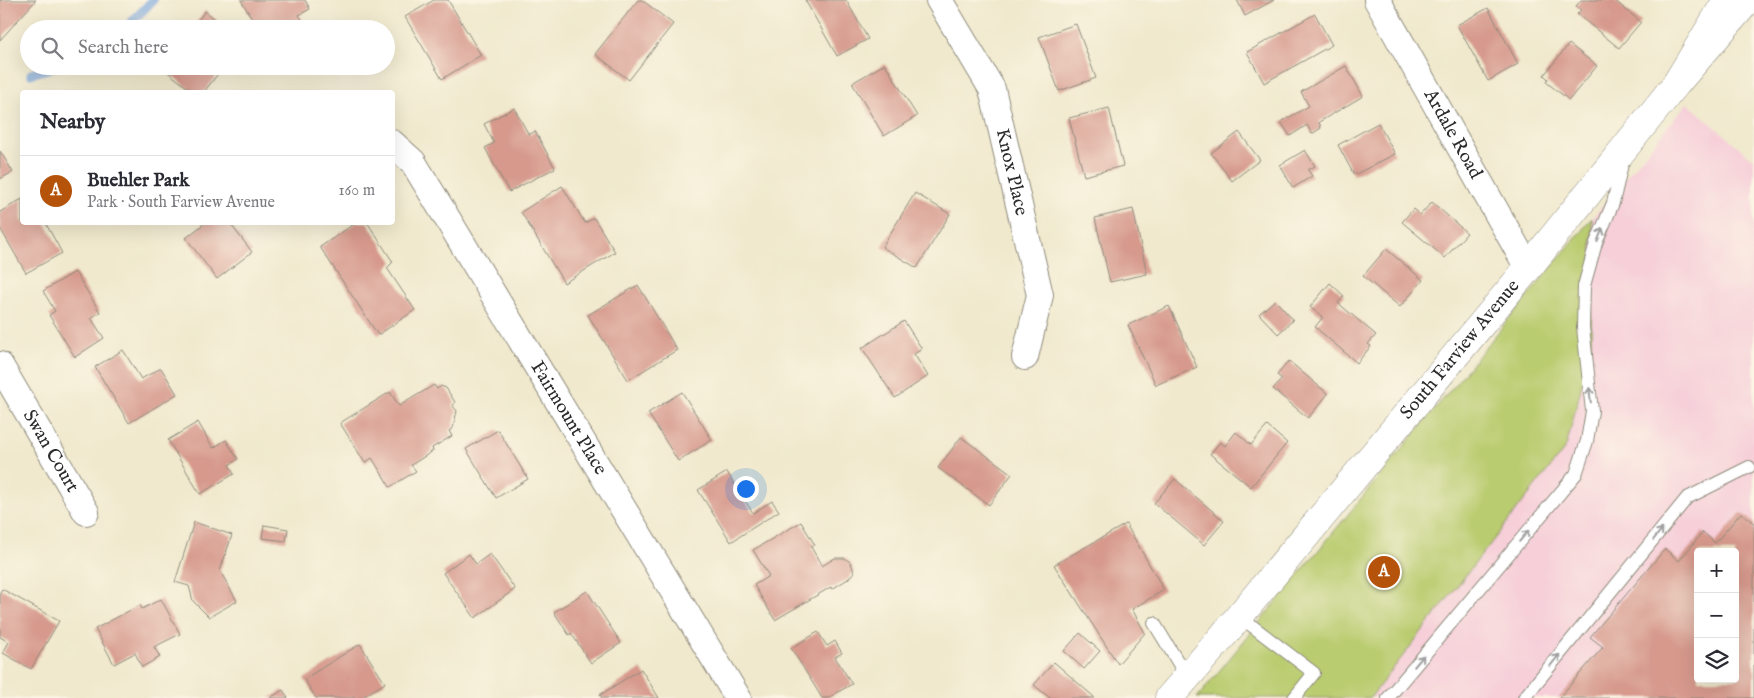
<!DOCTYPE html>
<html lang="en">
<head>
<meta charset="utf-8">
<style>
  :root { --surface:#fff; --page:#f2f2f3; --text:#2b2b33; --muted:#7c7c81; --line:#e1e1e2; --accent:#b45309 }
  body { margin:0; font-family:"IM FELL English",serif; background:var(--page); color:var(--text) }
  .controls { position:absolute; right:15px; bottom:15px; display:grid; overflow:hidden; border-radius:5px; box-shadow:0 5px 20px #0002 }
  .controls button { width:45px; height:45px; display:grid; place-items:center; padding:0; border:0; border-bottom:1px solid var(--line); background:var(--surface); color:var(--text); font:25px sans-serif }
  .you { position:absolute; left:745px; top:488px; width:18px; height:18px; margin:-12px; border:4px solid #fff; border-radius:50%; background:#1a73e8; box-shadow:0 0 0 8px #1a73e833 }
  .badge { display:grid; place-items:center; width:32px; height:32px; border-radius:50%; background:var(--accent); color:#fff; font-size:16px; font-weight:700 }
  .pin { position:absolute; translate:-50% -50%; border:2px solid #fff; box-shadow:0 1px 5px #0006 }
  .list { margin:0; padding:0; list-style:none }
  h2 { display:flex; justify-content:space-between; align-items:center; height:65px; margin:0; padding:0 20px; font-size:21px }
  h2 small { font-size:16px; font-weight:400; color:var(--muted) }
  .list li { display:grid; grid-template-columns:32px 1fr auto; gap:15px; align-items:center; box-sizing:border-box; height:70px; padding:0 20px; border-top:1px solid var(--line) }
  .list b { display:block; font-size:19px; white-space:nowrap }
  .list p { margin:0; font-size:16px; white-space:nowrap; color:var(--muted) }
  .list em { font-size:16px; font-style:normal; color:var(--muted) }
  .icon { flex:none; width:28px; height:28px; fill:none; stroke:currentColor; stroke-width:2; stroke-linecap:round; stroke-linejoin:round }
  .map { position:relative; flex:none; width:1754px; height:698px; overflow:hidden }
  .search { position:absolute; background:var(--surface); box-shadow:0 5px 20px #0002; left:20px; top:20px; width:375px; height:55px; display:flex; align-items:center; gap:12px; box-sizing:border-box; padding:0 18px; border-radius:28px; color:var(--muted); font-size:19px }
  .panel { position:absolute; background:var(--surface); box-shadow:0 5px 20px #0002; left:20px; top:90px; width:375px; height:135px; border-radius:5px }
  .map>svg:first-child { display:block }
  .built { fill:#f6cfd9; fill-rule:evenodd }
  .green { fill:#bacc6f; stroke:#727c4d }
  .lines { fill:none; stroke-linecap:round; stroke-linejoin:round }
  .stream { stroke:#72a2dc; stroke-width:9 }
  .building { fill:#d6998c; fill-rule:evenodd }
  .service-casing { stroke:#8e8a7c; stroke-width:14 }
  .minor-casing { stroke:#8e8a7c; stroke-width:28 }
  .tertiary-casing { stroke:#8e8a7c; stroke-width:29 }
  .trunk-casing { stroke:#8e8a7c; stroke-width:29 }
  .service { stroke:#fff; stroke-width:12 }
  .minor { stroke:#fff; stroke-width:26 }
  .tertiary { stroke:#fff; stroke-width:28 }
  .trunk { stroke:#fff; stroke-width:28 }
  .oneway { stroke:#a0a0a0 }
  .labels { text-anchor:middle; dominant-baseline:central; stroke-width:4; stroke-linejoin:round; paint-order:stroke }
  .street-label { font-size:19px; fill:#2b2b2b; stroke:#fcf5e5 }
</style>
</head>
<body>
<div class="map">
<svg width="1754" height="698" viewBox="0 0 1754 698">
  <rect width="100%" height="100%" fill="#fcf5e5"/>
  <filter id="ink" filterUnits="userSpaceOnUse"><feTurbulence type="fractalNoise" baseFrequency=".02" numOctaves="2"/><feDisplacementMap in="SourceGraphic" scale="10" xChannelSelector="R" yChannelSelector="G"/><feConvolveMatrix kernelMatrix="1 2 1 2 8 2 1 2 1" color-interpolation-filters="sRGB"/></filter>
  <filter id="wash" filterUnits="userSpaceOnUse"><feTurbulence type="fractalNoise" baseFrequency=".0096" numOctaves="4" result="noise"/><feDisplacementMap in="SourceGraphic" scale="20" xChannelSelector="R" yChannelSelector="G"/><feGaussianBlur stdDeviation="1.12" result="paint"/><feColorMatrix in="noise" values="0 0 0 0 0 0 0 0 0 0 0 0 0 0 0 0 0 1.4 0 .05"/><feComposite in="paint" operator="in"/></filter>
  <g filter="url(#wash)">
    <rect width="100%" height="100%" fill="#f0e9cd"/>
    <path class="built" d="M 1687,103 L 1754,160 L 1754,698 L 1197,698 ZM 1698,552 L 1735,552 L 1735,679 L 1698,679 Z"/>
    <path class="green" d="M 1592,218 L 1591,349 L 1566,447 L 1370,698 L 1197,698 Z"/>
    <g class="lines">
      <path class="stream" d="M 125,29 L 153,0
        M 31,74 L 58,66"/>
    </g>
    <g id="blocks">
      <path class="building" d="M 0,0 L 36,0 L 0,40 Z
        M 241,0 L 305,0 L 310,9 L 299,15 L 303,21 L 290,29 L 276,29 L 272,21 L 258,29 Z
        M 434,0 L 448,0 L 481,55 L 442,79 L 405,17 Z
        M 638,0 L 642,0 L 673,24 L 629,80 L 595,54 Z
        M 805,0 L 846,0 L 868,39 L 837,56 Z
        M 1237,0 L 1274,0 L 1245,16 Z
        M 1581,0 L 1614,0 L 1641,22 L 1619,48 L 1577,14 L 1581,10 L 1576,6 Z
        M 1488,8 L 1518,64 L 1488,81 L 1457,25 Z
        M 205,11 L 228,29 L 191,29 Z
        M 1315,14 L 1332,45 L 1264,83 L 1247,52 Z
        M 1076,24 L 1096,78 L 1059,91 L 1039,37 Z
        M 1569,44 L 1597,66 L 1569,100 L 1546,82 L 1548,79 L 1544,75 Z
        M 885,64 L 917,116 L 884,136 L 852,83 Z
        M 160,66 L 224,66 L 204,92 L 193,92 Z
        M 1346,66 L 1363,96 L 1319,122 L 1321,128 L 1312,134 L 1307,125 L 1290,136 L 1281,122 L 1309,106 L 1301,92 Z
        M 514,108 L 529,135 L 535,131 L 555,168 L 509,192 L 485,148 L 494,143 L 484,124 Z
        M 1109,108 L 1123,166 L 1084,176 L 1069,118 Z
        M 1378,123 L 1395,154 L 1354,175 L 1338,145 Z
        M 1239,132 L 1260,160 L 1232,181 L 1211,153 Z
        M 1305,150 L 1315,166 L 1308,170 L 1312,176 L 1293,188 L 1280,165 Z
        M 0,151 L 13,172 L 0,179 Z
        M 562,186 L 585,223 L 594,218 L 615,252 L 564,283 L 521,212 Z
        M 915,193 L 950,214 L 917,268 L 882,247 Z
        M 22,199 L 22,222 L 45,222 L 62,253 L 26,273 L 0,228 L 0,212 Z
        M 1432,202 L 1467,233 L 1445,258 L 1402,222 L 1413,209 L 1420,215 Z
        M 1133,209 L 1147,274 L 1110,282 L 1095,218 Z
        M 206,222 L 229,222 L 252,252 L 217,279 L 186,238 Z
        M 357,222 L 367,222 L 393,262 L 387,268 L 415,310 L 378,335 L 320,247 Z
        M 1386,249 L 1423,280 L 1400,307 L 1363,276 Z
        M 75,272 L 100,312 L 91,318 L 104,338 L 75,357 L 49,315 L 55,311 L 43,291 Z
        M 1330,283 L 1344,296 L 1338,303 L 1376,335 L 1368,344 L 1371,346 L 1357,363 L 1315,327 L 1323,317 L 1310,307 Z
        M 638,285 L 677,350 L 628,380 L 588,315 Z
        M 1275,300 L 1293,320 L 1278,334 L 1259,314 Z
        M 1169,306 L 1197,367 L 1156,385 L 1128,325 Z
        M 904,321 L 922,349 L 914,354 L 928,376 L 895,398 L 862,348 Z
        M 123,350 L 141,379 L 161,368 L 177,394 L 129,423 L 95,367 Z
        M 1289,361 L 1328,394 L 1308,418 L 1273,389 L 1282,379 L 1277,375 Z
        M 434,385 L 437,389 L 441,386 L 446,388 L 455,402 L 453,406 L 457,411 L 453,428 L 449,431 L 452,436 L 432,448 L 433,451 L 411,465 L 416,471 L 390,487 L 372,458 L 365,463 L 340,423 L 390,392 L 399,406 Z
        M 682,392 L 712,440 L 678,461 L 648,413 Z
        M 198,422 L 213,448 L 226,440 L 238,459 L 229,465 L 234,474 L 200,494 L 168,440 Z
        M 1267,426 L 1287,443 L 1251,487 L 1210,454 L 1220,442 L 1225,446 L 1236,432 L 1251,445 Z
        M 498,430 L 528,479 L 496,498 L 466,449 Z
        M 961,437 L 1012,474 L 989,505 L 938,468 Z
        M 727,472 L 753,513 L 772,501 L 779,511 L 731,542 L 698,490 Z
        M 1175,479 L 1224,521 L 1204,545 L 1154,503 Z
        M 1741,513 L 1754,523 L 1754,698 L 1559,698 L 1603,647 L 1590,637 L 1665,549 L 1679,561 L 1703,532 L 1715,543 ZM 1698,552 L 1735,552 L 1735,679 L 1698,679 Z
        M 194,522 L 232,535 L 220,571 L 237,601 L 209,617 L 193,601 L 189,586 L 175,582 Z
        M 801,522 L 815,545 L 811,547 L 822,566 L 835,558 L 845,558 L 851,563 L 854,572 L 848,579 L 832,589 L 831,587 L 775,620 L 754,585 L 769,576 L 753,550 Z
        M 1126,524 L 1164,590 L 1132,609 L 1145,633 L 1118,664 L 1054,565 Z
        M 264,525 L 288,529 L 286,541 L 262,538 Z
        M 469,554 L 476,564 L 490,554 L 515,589 L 475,618 L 443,573 Z
        M 2,589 L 59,621 L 31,669 L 3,653 L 9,642 L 0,637 L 0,592 Z
        M 587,591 L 621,643 L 591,663 L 571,633 L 569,635 L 554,612 Z
        M 161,599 L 180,634 L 154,647 L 160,657 L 142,667 L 135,653 L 114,664 L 95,629 L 140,605 L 142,609 Z
        M 818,632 L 827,646 L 835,641 L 842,653 L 835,657 L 852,684 L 828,698 L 822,698 L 791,648 Z
        M 1080,633 L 1100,651 L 1084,669 L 1064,651 Z
        M 360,644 L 385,683 L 361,698 L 316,698 L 304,679 Z
        M 1054,662 L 1094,697 L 1094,698 L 1050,698 L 1034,685 Z
        M 641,669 L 659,698 L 602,698 L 600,695 Z
        M 283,690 L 288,698 L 270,698 Z"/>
    </g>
  </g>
  <g filter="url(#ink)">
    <use href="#blocks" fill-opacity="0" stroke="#8e8a7c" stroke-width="1"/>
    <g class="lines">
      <defs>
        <path id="service" d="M 1239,616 L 1314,673 L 1294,698
          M 1154,623 L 1187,677
          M 1388,698 L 1576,474 L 1587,441 L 1592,411 L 1583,327 L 1584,286 L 1596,243 L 1613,203 L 1623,160
          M 1524,698 L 1687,498 L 1749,467"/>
        <g id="minor">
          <path id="s1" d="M 939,0 L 992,89 L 1040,295 L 1025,357"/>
          <path id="s2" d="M 1377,0 L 1528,268"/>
          <path id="s3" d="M 392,143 L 413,162 L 738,698"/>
          <path id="s4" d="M 0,365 L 86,512"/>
        </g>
        <g id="tertiary">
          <path id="s5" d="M 1169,698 L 1217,643 L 1528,268 L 1676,84 L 1748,0"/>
        </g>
        <path id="trunk" d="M 1676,84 L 1727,0"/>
      </defs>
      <use href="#service" class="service-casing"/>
      <use href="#minor" class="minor-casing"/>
      <use href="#tertiary" class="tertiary-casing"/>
      <use href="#trunk" class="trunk-casing"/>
      <use href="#service" class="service"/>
      <use href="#minor" class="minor"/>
      <use href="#tertiary" class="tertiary"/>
      <use href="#trunk" class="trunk"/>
    </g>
    <defs><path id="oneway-shaft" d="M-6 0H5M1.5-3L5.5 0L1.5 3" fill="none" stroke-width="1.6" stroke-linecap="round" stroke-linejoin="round" transform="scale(1.25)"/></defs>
    <g class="oneway">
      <use href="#oneway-shaft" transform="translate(1600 235) rotate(-68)"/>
      <use href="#oneway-shaft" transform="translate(1590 395) rotate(-96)"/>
      <use href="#oneway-shaft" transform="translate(1658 534) rotate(-51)"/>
      <use href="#oneway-shaft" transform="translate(1524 536) rotate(-50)"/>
      <use href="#oneway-shaft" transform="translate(1555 660) rotate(-51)"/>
      <use href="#oneway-shaft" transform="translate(1419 661) rotate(-50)"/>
    </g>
  </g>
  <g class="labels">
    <g class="street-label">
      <text stroke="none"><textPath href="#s2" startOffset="154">Ardale Road</textPath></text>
      <text stroke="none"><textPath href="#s1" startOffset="189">Knox Place</textPath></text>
      <text stroke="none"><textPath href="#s5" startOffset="454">South Farview Avenue</textPath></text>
      <text stroke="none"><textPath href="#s3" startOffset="328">Fairmount Place</textPath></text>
      <text stroke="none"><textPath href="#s4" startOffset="100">Swan Court</textPath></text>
    </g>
  </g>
</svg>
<div class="controls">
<button>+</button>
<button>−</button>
<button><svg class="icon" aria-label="layers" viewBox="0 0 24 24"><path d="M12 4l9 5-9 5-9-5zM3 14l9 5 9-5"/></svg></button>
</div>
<div class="you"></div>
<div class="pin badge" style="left:1384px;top:572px">A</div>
<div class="search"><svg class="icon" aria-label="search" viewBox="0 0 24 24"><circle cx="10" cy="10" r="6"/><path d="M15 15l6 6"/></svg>Search here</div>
<section class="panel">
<h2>Nearby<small></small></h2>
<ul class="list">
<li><span class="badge">A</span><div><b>Buehler Park</b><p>Park · South Farview Avenue</p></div><em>160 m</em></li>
</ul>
</section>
</div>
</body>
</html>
